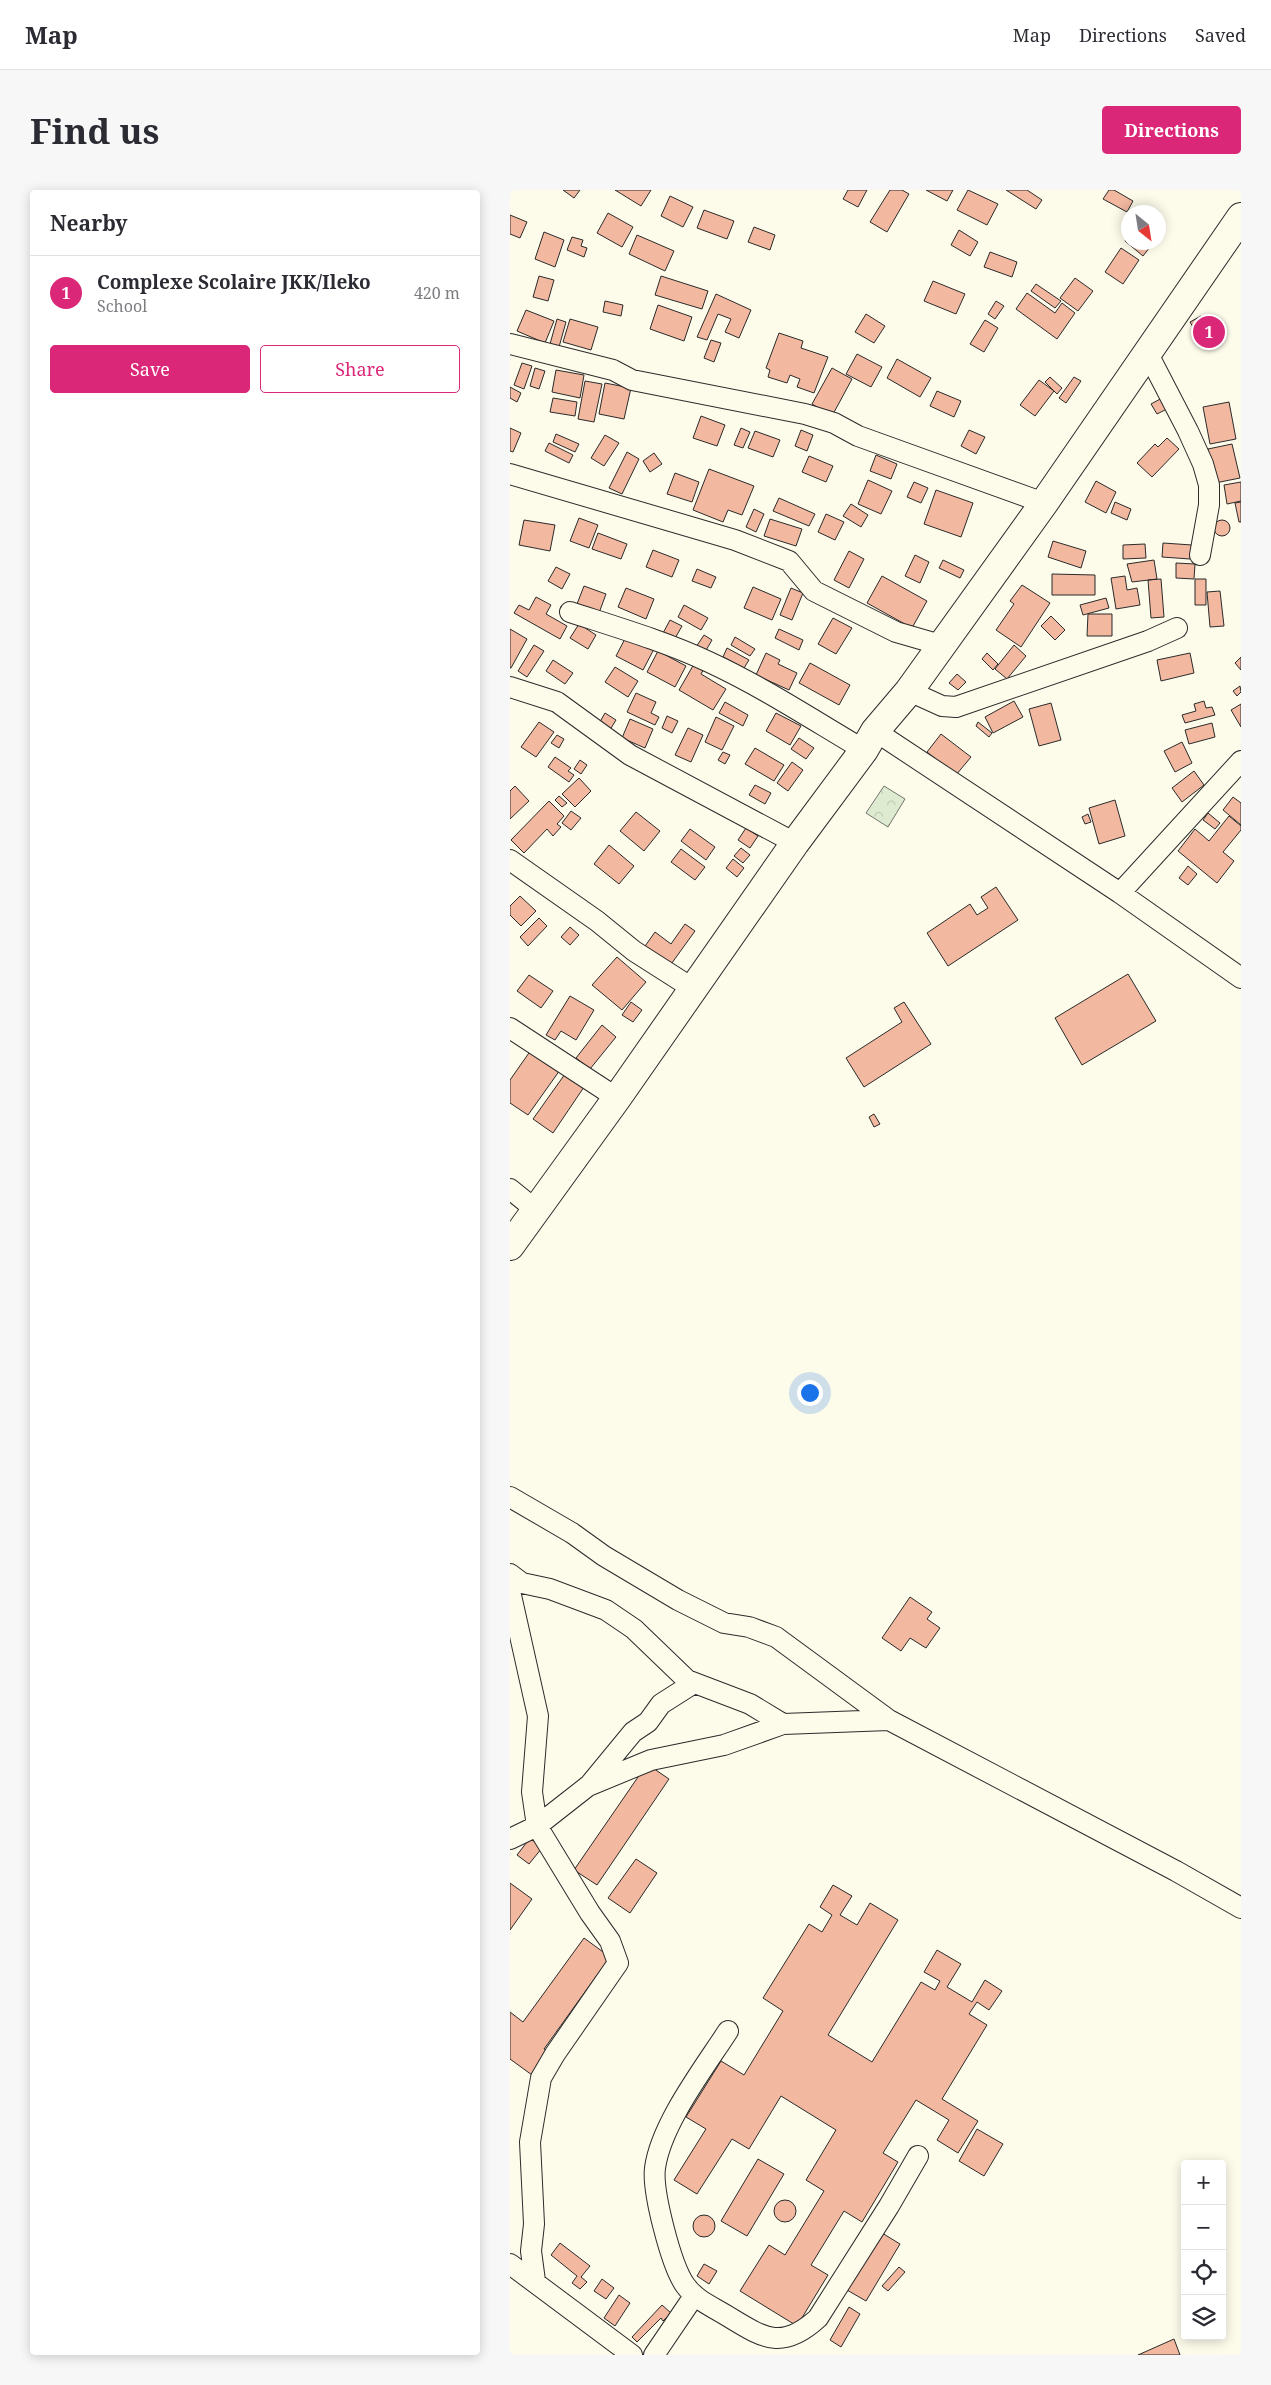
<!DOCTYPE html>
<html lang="en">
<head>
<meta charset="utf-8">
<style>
  :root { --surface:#fff; --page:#f7f7f7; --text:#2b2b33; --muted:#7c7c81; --line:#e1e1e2; --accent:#db2777 }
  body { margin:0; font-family:"Noto Serif",serif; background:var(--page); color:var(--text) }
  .controls { position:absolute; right:15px; bottom:15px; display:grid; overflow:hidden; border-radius:5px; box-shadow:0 2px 12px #0003 }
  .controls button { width:45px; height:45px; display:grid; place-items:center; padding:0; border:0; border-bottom:1px solid var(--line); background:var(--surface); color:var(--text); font:25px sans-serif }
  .compass { position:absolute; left:611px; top:15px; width:45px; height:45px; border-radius:50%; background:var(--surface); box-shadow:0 2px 12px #0003; rotate:150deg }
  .you { position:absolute; left:299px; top:1202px; width:18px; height:18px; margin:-12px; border:4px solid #fff; border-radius:50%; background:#1a73e8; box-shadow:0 0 0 8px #1a73e833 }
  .badge { display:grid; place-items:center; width:32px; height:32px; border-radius:50%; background:var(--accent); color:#fff; font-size:16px; font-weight:700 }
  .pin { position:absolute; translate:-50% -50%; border:2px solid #fff; box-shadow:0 1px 5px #0006 }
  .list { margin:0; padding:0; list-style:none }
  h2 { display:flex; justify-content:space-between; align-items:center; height:65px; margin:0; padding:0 20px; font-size:21px }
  h2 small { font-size:16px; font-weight:400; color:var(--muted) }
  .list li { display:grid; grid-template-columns:32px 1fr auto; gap:15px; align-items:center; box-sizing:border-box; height:75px; padding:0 20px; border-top:1px solid var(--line) }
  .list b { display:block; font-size:19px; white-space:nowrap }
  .list p { margin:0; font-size:16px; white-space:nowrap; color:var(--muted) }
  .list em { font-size:16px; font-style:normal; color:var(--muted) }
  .actions { display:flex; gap:10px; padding:15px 20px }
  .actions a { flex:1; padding:11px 0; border:1px solid var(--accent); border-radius:5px; text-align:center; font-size:18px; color:var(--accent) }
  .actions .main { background:var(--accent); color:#fff }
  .icon { flex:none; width:28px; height:28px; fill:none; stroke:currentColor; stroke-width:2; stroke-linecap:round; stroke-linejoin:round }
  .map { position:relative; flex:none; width:731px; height:2165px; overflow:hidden; border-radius:5px }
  header { display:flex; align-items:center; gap:30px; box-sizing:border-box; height:70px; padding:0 25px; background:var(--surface); border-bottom:1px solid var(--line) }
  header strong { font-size:24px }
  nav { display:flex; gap:28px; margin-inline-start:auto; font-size:18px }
  .intro { display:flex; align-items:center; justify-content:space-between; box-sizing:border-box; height:120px; padding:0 30px }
  h1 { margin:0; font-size:35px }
  .button { padding:12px 22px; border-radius:5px; background:var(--accent); color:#fff; font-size:18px; font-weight:700 }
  main { display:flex; gap:30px; padding:0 30px }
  aside { flex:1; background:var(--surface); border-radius:5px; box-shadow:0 2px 12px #0003 }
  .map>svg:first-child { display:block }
  .forest { fill:url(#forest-crowns); stroke:#74746e }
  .building { fill:#f2b8a0; stroke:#2b2b2b }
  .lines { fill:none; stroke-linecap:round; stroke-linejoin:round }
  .minor-casing { stroke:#2b2b2b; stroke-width:22 }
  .highway-casing { stroke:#2b2b2b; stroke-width:30 }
  .minor { stroke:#fdfbea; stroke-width:20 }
  .highway { stroke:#fdfbea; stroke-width:28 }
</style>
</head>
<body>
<header>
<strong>Map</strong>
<nav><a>Map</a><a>Directions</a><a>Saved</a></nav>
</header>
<div class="intro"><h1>Find us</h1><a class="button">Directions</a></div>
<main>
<aside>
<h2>Nearby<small></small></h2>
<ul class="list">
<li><span class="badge">1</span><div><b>Complexe Scolaire JKK/Ileko</b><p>School</p></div><em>420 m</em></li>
</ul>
<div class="actions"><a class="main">Save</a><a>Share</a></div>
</aside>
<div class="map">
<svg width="731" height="2165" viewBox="0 0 731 2165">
  <defs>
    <pattern id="forest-crowns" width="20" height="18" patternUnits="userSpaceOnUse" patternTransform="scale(1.25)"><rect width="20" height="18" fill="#deebd1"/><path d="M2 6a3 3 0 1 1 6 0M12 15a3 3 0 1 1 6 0" fill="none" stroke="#bfcab4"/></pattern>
  </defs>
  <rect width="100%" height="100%" fill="#fdfbea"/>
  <path class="forest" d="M 374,596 L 395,609 L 378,637 L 356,623 Z"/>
  <path class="building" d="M 53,0 L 70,0 L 64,8 Z
    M 105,0 L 141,0 L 131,16 Z
    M 338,0 L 357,0 L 348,17 L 333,9 Z
    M 380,0 L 392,0 L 399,4 L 377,42 L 360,32 Z
    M 416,0 L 443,0 L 437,11 Z
    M 458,0 L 488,14 L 477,35 L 447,20 Z
    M 496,0 L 517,0 L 532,10 L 526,19 Z
    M 599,0 L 604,0 L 623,11 L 617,22 L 593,9 Z
    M 160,6 L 183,17 L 173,37 L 151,26 Z
    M 194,20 L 224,31 L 217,49 L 187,38 Z
    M 98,23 L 123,37 L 112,57 L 87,43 Z
    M 0,25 L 17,32 L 10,48 L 0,44 Z
    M 244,37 L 265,45 L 260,60 L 238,52 Z
    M 449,40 L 468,52 L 460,66 L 441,55 Z
    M 34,42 L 54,50 L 45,77 L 25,69 Z
    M 127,45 L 164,61 L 155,81 L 119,64 Z
    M 618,46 L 618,52 L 644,52 L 633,66 L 615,51 Z
    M 62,47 L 73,50 L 71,56 L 77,58 L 74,67 L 57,60 Z
    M 611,58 L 629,70 L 613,94 L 595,82 Z
    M 480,62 L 507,72 L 502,87 L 474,77 Z
    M 29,86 L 44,90 L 38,111 L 23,107 Z
    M 151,86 L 198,101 L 192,119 L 145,105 Z
    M 565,88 L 583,101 L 568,121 L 550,108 Z
    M 423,91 L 455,104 L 446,124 L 414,111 Z
    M 526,94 L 551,111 L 545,118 L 521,101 Z
    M 517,103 L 545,123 L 552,113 L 565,123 L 547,149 L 506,119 Z
    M 206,104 L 241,120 L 229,148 L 215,142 L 221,129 L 208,124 L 197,150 L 187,147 Z
    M 95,111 L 113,115 L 111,126 L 93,122 Z
    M 486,111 L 494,116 L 485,129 L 478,124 Z
    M 148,115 L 182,127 L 174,151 L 140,139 Z
    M 16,120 L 44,131 L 35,153 L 7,141 Z
    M 356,124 L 375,136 L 364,153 L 345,142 Z
    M 691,126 L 696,137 L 686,142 L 680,132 Z
    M 47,129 L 56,132 L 49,157 L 40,154 Z
    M 60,129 L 88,137 L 81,160 L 53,152 Z
    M 475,130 L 488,138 L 474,162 L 460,154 Z
    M 269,143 L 293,151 L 291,158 L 318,167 L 304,203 L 287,197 L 290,189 L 280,185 L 277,193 L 258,187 L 260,180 L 256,178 Z
    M 201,150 L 211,153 L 204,172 L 194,168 Z
    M 347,164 L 372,177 L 361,197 L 336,184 Z
    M 387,169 L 421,188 L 410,207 L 377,188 Z
    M 12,173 L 22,176 L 14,199 L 4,195 Z
    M 25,178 L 35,181 L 29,199 L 20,196 Z
    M 322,178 L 342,189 L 322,226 L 302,214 Z
    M 46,180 L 74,185 L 70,208 L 42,202 Z
    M 540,187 L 552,198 L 547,204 L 535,192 Z
    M 564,187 L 571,191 L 556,213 L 549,208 Z
    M 529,190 L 544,201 L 525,226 L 510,215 Z
    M 75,191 L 92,194 L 84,232 L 68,229 Z
    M 95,193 L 121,198 L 114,229 L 89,224 Z
    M 0,197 L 11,203 L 7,212 L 0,208 Z
    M 427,201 L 451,211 L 444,227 L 420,216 Z
    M 43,208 L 67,212 L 65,226 L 40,222 Z
    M 652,208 L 657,219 L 647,224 L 641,214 Z
    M 719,212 L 726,249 L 700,254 L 693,217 Z
    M 191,226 L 215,235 L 207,256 L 183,248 Z
    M 0,238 L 11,243 L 3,262 L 0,261 Z
    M 231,238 L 240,242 L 233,258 L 224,255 Z
    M 291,240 L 303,245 L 297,261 L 285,256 Z
    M 459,240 L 475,247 L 466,264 L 451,256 Z
    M 245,241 L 270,250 L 263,267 L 238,258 Z
    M 46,244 L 69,254 L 65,262 L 43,252 Z
    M 95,245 L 109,253 L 94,276 L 81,268 Z
    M 657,248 L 669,259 L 642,287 L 627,273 L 645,254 L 648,257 Z
    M 39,253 L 63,265 L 59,273 L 35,261 Z
    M 722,254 L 730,288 L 705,293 L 698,259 Z
    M 117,262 L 129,269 L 112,304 L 99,298 Z
    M 144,263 L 152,274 L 140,282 L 133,271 Z
    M 366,265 L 387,274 L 381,289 L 360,281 Z
    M 299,266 L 323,276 L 316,292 L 292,282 Z
    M 199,279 L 244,296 L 232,325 L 218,320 L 213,332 L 183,320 Z
    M 165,283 L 189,292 L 182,312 L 157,304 Z
    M 358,290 L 382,301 L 371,324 L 348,314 Z
    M 586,291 L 606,302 L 596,323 L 575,312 Z
    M 404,292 L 418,298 L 411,313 L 397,307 Z
    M 731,292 L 731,311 L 717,314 L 714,295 Z
    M 426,300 L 463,313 L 451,347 L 414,334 Z
    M 269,308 L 305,324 L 299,336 L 263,321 Z
    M 605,312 L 621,319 L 617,330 L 601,323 Z
    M 731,312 L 731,332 L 729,332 L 725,313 Z
    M 341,314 L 358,325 L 351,337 L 333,326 Z
    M 244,319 L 254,324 L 246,342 L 236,337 Z
    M 316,324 L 334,332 L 325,350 L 308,342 Z
    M 69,328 L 88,335 L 79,358 L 60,351 Z
    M 260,329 L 292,339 L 286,356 L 254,346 Z
    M 14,330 L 45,335 L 40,361 L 9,355 Z
    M704 338a8 8 0 1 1 16 0a8 8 0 1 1-16 0Z
    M 88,343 L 117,354 L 111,369 L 82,359 Z
    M 543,351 L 576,361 L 571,378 L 538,367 Z
    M 653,353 L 682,355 L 680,369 L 652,367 Z
    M 635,354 L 636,368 L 613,369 L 613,355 Z
    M 143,360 L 169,370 L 162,387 L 136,377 Z
    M 339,361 L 354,369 L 339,398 L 324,390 Z
    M 405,365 L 419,372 L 410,393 L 395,386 Z
    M 433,370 L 454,380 L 450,388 L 429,378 Z
    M 644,370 L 647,389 L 622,392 L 617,374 Z
    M 666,373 L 685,374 L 684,389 L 666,388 Z
    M 46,377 L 60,384 L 52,399 L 38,391 Z
    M 187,379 L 206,387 L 201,398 L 182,391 Z
    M 542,384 L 585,385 L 585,405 L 542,405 Z
    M 372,386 L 417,411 L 402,438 L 357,413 Z
    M 615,386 L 617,400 L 627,398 L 630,415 L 606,419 L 601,388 Z
    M 651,389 L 654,427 L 641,428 L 638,390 Z
    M 685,389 L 696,389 L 696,415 L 685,415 Z
    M 512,395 L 540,413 L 511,457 L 486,440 L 504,414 L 500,411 Z
    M 74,396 L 96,404 L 89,423 L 67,414 Z
    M 243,397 L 271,409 L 262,430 L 234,418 Z
    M 116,398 L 144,409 L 136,429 L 108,417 Z
    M 281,398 L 293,403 L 282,430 L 270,425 Z
    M 710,401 L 714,436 L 700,437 L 697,402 Z
    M 26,407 L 41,415 L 36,424 L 57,436 L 50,449 L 4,423 L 9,415 L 19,420 Z
    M 596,408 L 599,418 L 573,425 L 570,415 Z
    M 174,415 L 198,428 L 191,440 L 168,427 Z
    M 578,424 L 602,424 L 602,446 L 577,446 Z
    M 541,426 L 555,440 L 545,450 L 531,436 Z
    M 323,428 L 342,438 L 326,464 L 308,454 Z
    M 160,430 L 172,436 L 163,452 L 152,445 Z
    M 69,434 L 86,445 L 78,459 L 60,448 Z
    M 0,439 L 17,449 L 1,478 L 0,478 Z
    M 269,439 L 293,450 L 289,460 L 265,448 Z
    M 117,445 L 144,459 L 133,480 L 106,466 Z
    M 194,445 L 202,450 L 195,462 L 186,457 Z
    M 225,447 L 245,459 L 240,466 L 221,455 Z
    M 24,455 L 34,461 L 17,487 L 8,481 Z
    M 504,455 L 516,466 L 497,489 L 485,479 Z
    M 217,458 L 239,470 L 234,478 L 213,467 Z
    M 148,461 L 176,476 L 165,497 L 137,482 Z
    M 256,463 L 270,470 L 268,474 L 287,483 L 279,500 L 246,485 Z
    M 477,463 L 488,474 L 483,480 L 472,469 Z
    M 680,463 L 684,483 L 651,491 L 647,470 Z
    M 731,467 L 731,480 L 725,473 Z
    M 43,470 L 63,483 L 55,494 L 36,481 Z
    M 300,473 L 340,495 L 329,515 L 289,493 Z
    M 184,474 L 194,479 L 191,484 L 216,499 L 203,520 L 169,500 Z
    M 105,477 L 128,491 L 118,507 L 95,492 Z
    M 447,484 L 456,492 L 448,500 L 439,493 Z
    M 730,496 L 731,502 L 727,506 L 723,501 Z
    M 126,503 L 146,512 L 141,523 L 149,527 L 145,535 L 117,522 Z
    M 504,511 L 513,527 L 483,543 L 475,527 Z
    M 694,511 L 696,518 L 702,517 L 705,525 L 675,533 L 672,525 L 686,521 L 684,514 Z
    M 215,512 L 238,525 L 233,536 L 209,523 Z
    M 541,513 L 551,550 L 529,556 L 519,519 Z
    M 731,514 L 731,537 L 721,520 Z
    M 95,523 L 106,530 L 98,543 L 87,537 Z
    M 266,523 L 291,536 L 280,555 L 256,541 Z
    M 157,526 L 168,531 L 162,543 L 152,538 Z
    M 206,527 L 224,536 L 212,560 L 195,552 Z
    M 120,529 L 143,539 L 135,558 L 112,548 Z
    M 29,532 L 44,542 L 26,567 L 11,557 Z
    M 468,532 L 482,543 L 479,547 L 466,536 Z
    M 702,533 L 705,547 L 679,554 L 675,540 Z
    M 178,538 L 193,545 L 181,572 L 165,565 Z
    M 431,544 L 461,567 L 446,585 L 417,562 Z
    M 47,545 L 54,549 L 49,558 L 41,553 Z
    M 289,548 L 304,558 L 296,569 L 281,559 Z
    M 672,552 L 682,573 L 665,582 L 654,561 Z
    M 245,558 L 274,575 L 264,591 L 235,574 Z
    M 213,562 L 220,565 L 215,574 L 208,570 Z
    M 45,567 L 61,578 L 58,581 L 64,585 L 59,592 L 38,577 Z
    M 70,570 L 77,575 L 71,584 L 64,579 Z
    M 282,572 L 293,580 L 278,601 L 267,593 Z
    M 684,581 L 694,595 L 672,612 L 662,598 Z
    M 69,588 L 81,601 L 65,617 L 52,604 Z
    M 245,595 L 261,603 L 255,614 L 239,605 Z
    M 5,596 L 19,611 L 0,629 L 0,601 Z
    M 49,606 L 57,613 L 52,617 L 45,610 Z
    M 723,607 L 731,613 L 731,635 L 713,620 Z
    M 605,610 L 615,646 L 589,654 L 579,618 Z
    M 39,611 L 54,626 L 47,634 L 51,637 L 43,646 L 37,639 L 14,663 L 1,650 Z
    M 61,621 L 71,628 L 61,640 L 52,633 Z
    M 126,622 L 150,641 L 134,661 L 110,641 Z
    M 698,623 L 710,633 L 705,639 L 693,630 Z
    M 578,624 L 581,632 L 575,634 L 572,627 Z
    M 719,626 L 731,636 L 731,640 L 713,662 L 724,671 L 707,693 L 668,661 L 685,639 L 699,651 Z
    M 236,638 L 248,646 L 240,658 L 228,650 Z
    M 180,639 L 205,657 L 196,670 L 171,651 Z
    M 99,655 L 124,676 L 109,694 L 84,674 Z
    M 231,658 L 240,665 L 233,673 L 224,666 Z
    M 171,659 L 195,677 L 185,690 L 161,672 Z
    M 223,669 L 234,678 L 227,687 L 216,678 Z
    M 678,676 L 687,684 L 678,695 L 669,688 Z
    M 486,697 L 508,730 L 438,776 L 417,743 L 460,714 L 467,725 L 478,718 L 471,707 Z
    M 10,706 L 26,721 L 11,736 L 0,725 L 0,716 Z
    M 29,728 L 37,736 L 18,756 L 10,747 Z
    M 175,734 L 185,741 L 159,777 L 133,759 L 145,742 L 161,754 Z
    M 60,737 L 69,745 L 60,755 L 51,747 Z
    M 107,767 L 136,792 L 112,820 L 82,795 Z
    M 618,784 L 646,831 L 572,875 L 545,828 Z
    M 19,785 L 43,801 L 31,818 L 7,801 Z
    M 60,806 L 84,820 L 66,850 L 51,841 L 45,850 L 36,845 Z
    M 121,812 L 132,820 L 123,832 L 112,825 Z
    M 394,812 L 421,854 L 354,897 L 336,868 L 392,832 L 384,818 Z
    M 92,835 L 106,847 L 80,879 L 66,868 Z
    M 21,860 L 50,880 L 18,925 L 0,913 L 0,890 Z
    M 55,884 L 74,897 L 43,943 L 23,929 Z
    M 364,924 L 370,934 L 364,937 L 359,927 Z
    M 400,1407 L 422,1422 L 417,1429 L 430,1438 L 416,1458 L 400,1448 L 391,1461 L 372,1448 Z
    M 137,1574 L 159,1589 L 87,1695 L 64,1680 Z
    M 20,1648 L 32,1658 L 19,1674 L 7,1665 Z
    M 126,1669 L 147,1683 L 120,1723 L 98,1708 Z
    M 0,1693 L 22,1709 L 0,1740 Z
    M 323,1695 L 342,1706 L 330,1725 L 347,1735 L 360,1713 L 388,1730 L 318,1845 L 362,1872 L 411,1792 L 425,1800 L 430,1791 L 414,1782 L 427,1760 L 451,1774 L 437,1797 L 462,1812 L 475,1790 L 492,1801 L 479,1820 L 467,1812 L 459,1824 L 477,1835 L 432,1909 L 468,1931 L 448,1963 L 427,1950 L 439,1930 L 406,1910 L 373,1963 L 388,1972 L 352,2032 L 334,2021 L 301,2075 L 318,2085 L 287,2136 L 230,2101 L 259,2055 L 275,2065 L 314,2001 L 296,1990 L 326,1940 L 271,1906 L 239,1959 L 222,1949 L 187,2004 L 164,1990 L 196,1939 L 176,1927 L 211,1871 L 234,1885 L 273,1821 L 253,1808 L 299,1734 L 312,1742 L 322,1725 L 310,1717 Z
    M 74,1748 L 100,1767 L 34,1859 L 39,1862 L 22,1885 L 0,1869 L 0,1822 L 13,1832 Z
    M 467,1939 L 493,1954 L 474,1986 L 449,1971 Z
    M 248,1969 L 274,1984 L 237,2046 L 211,2031 Z
    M264 2021a11 11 0 1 1 22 0a11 11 0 1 1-22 0Z
    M183 2036a11 11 0 1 1 22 0a11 11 0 1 1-22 0Z
    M 372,2043 L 390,2054 L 356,2111 L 337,2100 Z
    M 50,2053 L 80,2076 L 71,2087 L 77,2092 L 70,2099 L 62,2093 L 67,2086 L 41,2065 Z
    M 194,2074 L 207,2081 L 199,2094 L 187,2086 Z
    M 389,2077 L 395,2082 L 378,2101 L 372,2096 Z
    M 92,2089 L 104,2098 L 96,2109 L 84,2101 Z
    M 109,2105 L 120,2113 L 105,2136 L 94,2128 Z
    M 152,2115 L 161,2123 L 153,2131 L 151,2128 L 127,2152 L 122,2147 Z
    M 339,2117 L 350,2124 L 331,2157 L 320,2150 Z
    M 664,2149 L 670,2165 L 628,2165 Z"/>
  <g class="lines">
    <defs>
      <path id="minor" d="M 0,154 L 103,180 L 122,190 L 295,224 L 324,233 L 348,246 L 534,313
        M 637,162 L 678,241 L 693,274 L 699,295 L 699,315 L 690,365
        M 0,284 L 225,350 L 279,371 L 304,401 L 386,442 L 431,455
        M 60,422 C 106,437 154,451 199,472 C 253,497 303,530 354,560
        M 0,497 L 47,512 L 120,565 L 285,653
        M 399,501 L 432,516 L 446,517 L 638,451 L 667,438
        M 365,541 L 610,703 L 731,788
        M 0,670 L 87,731 L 124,761 L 182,798
        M 610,703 L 731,571
        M 0,838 L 107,908
        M 0,999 L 26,1020
        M 0,1307 L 62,1343 L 94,1366 L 168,1410 L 214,1433 L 239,1437 L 266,1447 L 379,1530 L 666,1681 L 731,1718
        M 0,1384 L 12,1393 L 40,1399 L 96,1420 L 124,1439 L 177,1490 L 240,1514 L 273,1534
        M 0,1401 L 28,1526 L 22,1602 L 27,1636 L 80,1723 L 100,1751 L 108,1773 L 45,1864 L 31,1888 L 20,1952 L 24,2034 L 21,2061 L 25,2091
        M 81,1593 L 123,1542 L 138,1532 L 151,1514 L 184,1493
        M 0,1649 L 27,1636 L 78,1596 L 141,1570 L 214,1555 L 273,1534 L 379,1530
        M 218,1841 C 194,1878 151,1934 145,1978 C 142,2001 161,2075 175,2095 C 185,2109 199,2115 214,2124 C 251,2146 270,2163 308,2128 L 379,2016 L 408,1966
        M 0,2074 L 122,2165
        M 144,2165 L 184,2106"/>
      <path id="highway" d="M 0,1056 L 107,908 L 285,653 L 354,560 L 365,541 L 399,501 L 534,313 L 731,27"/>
    </defs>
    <use href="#minor" class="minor-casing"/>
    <use href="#highway" class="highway-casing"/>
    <use href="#minor" class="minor"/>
    <use href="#highway" class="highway"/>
  </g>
</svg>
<div class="controls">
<button>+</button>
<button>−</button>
<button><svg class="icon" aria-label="locate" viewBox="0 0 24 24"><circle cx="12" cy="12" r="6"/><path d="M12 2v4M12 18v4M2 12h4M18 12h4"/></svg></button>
<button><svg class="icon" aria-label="layers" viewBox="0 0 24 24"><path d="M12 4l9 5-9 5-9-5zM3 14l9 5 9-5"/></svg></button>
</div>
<svg class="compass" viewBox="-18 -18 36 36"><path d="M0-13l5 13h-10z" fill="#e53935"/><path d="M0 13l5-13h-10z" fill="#7c7c81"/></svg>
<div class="you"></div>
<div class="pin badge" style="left:699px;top:142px">1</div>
</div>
</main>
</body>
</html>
